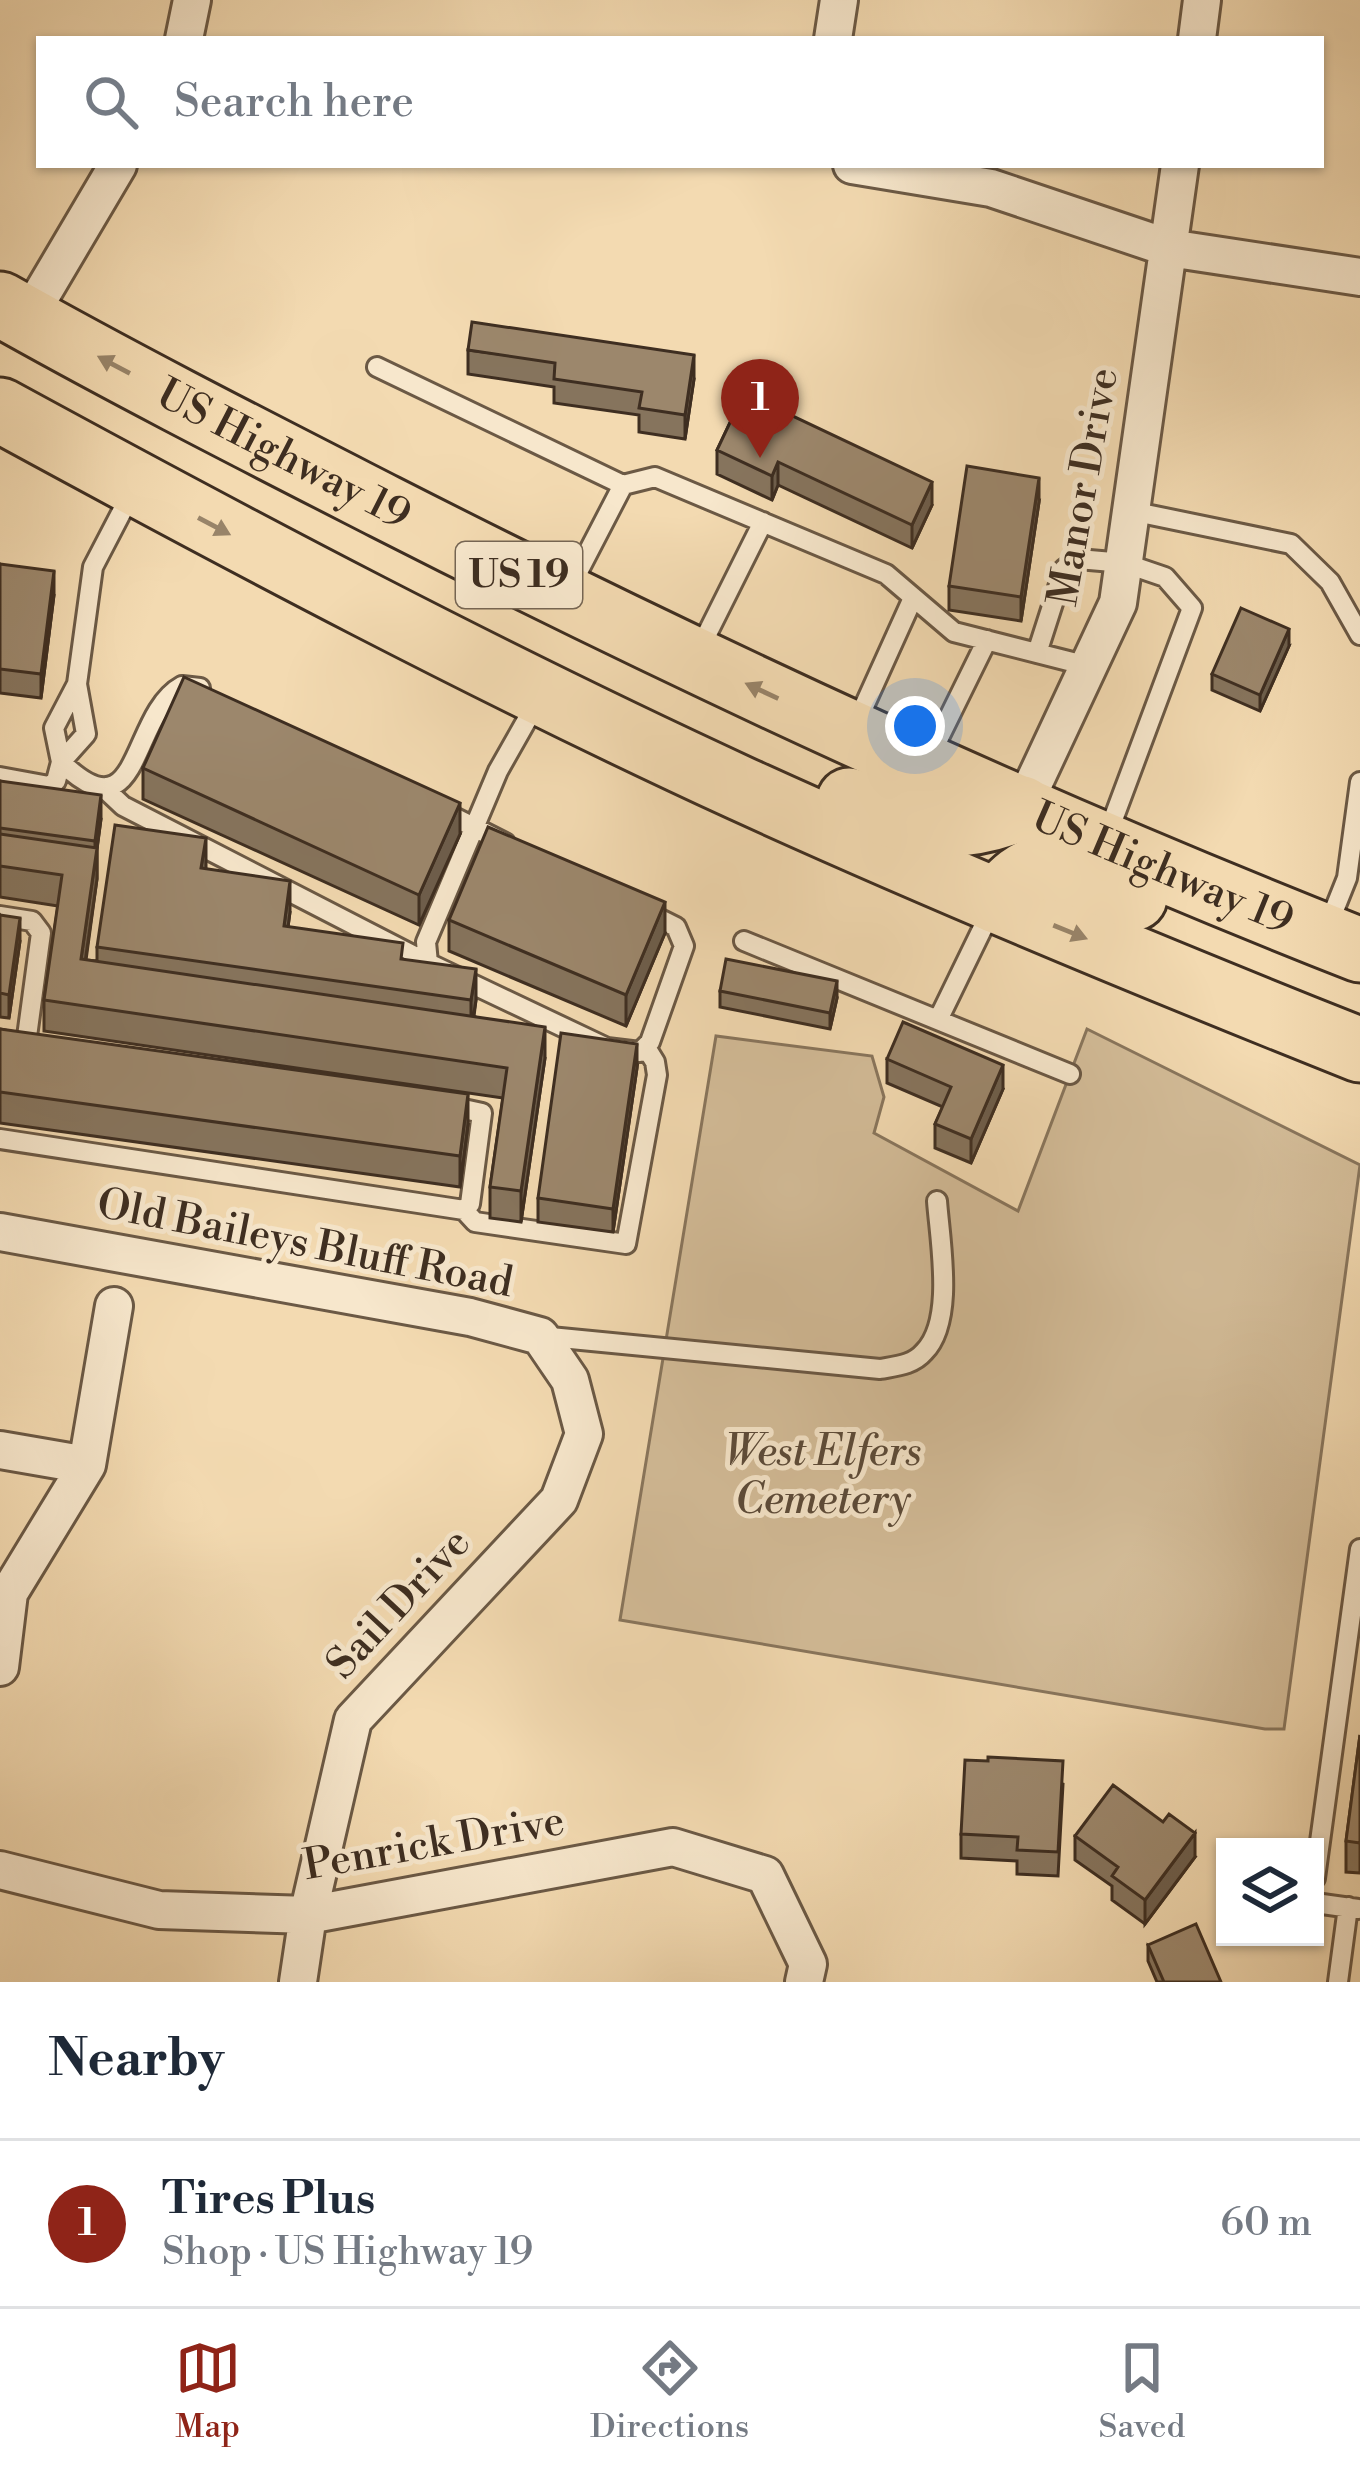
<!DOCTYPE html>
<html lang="en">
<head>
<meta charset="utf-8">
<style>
  :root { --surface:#fff; --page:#f2f2f3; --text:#1f2937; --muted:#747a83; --line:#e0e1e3; --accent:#8f2418 }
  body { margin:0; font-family:"Libre Bodoni",serif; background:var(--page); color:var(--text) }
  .controls { position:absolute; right:36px; bottom:36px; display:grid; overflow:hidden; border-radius:0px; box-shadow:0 3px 9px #0004 }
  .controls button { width:108px; height:108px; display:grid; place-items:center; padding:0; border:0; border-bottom:3px solid var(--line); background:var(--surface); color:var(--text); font:60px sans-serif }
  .you { position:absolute; left:915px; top:726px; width:42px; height:42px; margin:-30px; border:9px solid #fff; border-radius:50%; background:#1a73e8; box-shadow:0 0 0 18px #1a73e833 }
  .badge { display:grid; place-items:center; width:78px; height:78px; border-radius:50%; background:var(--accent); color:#fff; font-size:39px; font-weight:700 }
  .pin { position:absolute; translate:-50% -99px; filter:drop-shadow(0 3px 6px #0008) }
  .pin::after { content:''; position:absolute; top:63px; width:42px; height:36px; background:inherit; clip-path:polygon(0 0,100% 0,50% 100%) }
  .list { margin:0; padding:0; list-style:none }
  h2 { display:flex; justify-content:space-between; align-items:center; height:156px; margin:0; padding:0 48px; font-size:51px }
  h2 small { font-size:39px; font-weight:400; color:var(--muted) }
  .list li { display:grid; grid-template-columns:78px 1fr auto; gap:36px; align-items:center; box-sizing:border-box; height:168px; padding:0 48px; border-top:3px solid var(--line) }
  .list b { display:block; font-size:45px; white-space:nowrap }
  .list p { margin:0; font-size:39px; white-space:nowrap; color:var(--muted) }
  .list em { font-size:39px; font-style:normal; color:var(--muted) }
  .icon { flex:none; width:66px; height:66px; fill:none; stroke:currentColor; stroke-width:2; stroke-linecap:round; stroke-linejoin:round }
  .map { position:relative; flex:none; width:1360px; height:1982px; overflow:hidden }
  .search { position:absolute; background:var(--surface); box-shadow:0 3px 9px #0004; left:36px; right:36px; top:36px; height:132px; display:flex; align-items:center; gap:30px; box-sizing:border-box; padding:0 42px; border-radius:0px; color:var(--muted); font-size:45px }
  .sheet { height:324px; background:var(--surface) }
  nav { display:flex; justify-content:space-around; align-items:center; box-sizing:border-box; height:168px; border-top:3px solid var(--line); background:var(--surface); font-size:33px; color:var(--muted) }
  nav a { display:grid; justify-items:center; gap:6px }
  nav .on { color:var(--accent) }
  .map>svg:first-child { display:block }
  .green { fill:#d4bd99; stroke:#89765d; stroke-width:3 }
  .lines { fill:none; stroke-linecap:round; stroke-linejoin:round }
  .lane-casing { stroke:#6b5945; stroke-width:24 }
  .street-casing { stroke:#6b5945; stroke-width:42 }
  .highway-casing { stroke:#3e2e21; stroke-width:69 }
  .lane { stroke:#f7e7cc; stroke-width:18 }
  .street { stroke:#f7e7cc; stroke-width:36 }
  .highway { stroke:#f3dab1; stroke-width:63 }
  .wall { fill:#86745d; stroke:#3e2e21; stroke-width:3 }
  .shaded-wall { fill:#6d5e4c; stroke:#3e2e21; stroke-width:3 }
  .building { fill:#9c876c; stroke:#3e2e21; stroke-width:3 }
  .oneway { fill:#988469 }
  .labels { text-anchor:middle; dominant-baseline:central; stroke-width:10; stroke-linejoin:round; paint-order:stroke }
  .shield { fill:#f7e7cc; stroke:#766654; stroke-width:3 }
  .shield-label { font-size:39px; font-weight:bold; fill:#3e2e21 }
  .street-label { font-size:42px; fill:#3e2e21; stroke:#f7e7cc }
  .park-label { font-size:42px; font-style:italic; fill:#5c4b39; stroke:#f7e7cc }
</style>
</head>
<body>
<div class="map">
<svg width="1360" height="1982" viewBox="0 0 1360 1982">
  <rect width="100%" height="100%" fill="#f3dab1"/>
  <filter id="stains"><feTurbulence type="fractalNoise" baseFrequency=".00167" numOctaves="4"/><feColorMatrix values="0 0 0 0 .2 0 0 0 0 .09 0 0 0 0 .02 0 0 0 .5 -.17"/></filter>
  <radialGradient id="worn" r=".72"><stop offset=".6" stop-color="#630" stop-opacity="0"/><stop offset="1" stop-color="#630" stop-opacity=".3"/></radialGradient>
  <path class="green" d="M 1087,1029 L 1360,1165 L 1284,1729 L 1265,1729 L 620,1620 L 716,1036 L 872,1056 L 884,1097 L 874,1133 L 1018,1211 Z"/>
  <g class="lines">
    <defs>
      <path id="lane" d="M 377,367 L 623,485
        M 1131,511 L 1291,544 L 1330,582 L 1360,635
        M 568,591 L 623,485 L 655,477 L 886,574 L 954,632 L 1088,666
        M 698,652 L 763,522
        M 1037,653 L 1064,569 L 1078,559 L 1124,563 L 1165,577 L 1192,608 L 1108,833
        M 77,684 L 54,728 L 61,762 L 86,734 L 77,684 L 93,567 L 131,494
        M 537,702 L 498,771 L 426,942 L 428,963 L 607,1048 L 640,1052 L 650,1042 L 684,946 L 676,927 L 648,913
        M 856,724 L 913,598
        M 928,760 L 987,640
        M 61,762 C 142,840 129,715 182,686 L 200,688
        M 0,777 L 49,786 L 56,781 L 61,762
        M 106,790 L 123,806 L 428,963
        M 438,809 L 505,843
        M 0,916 L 32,921 L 41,933 L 26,1044
        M 1327,928 L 1347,878 L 1360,782
        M 744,941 L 1070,1074
        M 938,1020 L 991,911
        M 0,1139 L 464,1210 L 470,1204 L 482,1113 L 445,1105
        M 464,1210 L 475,1222 L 626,1244 L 657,1075 L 655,1062 L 647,1049
        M 540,1336 L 880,1369 C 896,1366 913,1365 924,1352 C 955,1321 940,1242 937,1201
        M 1315,1878 L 1360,1549
        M 1315,1903 L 1358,1909
        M 1338,1982 L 1348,1907"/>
      <path id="street" d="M 184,39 L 192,0
        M 833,39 L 839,0
        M 1197,39 L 1202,0
        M 852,165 L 991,188 L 1169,248 L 1360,277
        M 27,319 L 118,165
        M 1022,808 L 1118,603 L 1180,165
        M 0,1232 L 470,1317 L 540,1336 L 570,1380 L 584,1434 L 559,1500 L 353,1720 L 308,1915 L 298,1982
        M 0,1450 L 87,1465
        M 0,1667 L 9,1593 L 87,1465 L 114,1306
        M 0,1870 L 159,1910 L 308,1915 L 673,1847 L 765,1875 L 808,1964 L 804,1982"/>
      <g id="highway">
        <path id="s1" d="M 0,304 C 126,375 256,441 385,507 C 703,669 1028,819 1360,950"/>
        <path d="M 0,410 C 244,543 490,673 742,789 C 946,882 1152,967 1360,1050"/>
        <path d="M 849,800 C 912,827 957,835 1022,808"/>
        <path d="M 996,901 C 1008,889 1023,870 1042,868 C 1068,866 1111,888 1135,898"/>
      </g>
    </defs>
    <use href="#lane" class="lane-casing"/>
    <use href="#street" class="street-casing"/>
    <use href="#highway" class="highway-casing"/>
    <use href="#lane" class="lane"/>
    <use href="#street" class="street"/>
    <use href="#highway" class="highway"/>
  </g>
  <path class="wall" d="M 468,350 L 694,379 L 685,439 L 639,432 L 639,415 L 554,403 L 554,387 L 468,374 Z
    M 744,393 L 932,505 L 912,548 L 778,485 L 772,500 L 717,474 L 717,450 Z
    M 1039,502 L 1021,621 L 949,610 L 949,586 Z
    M 0,564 L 54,595 L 41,698 L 0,693 Z
    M 1289,646 L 1260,711 L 1212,690 L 1212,674 Z
    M 143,768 L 460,834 L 419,925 L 143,799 Z
    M 0,781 L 101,819 L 97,848 L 97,879 L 86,960 L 97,961 L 97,947 L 206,869 L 290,912 L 288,927 L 403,959 L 476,1000 L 474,1016 L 545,1058 L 521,1222 L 490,1218 L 490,1187 L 503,1098 L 44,1031 L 44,1000 L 58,906 L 0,897 Z
    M 0,915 L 20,941 L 9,1018 L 0,1017 Z
    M 449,920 L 665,933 L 626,1026 L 449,951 Z
    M 720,991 L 837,998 L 830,1029 L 720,1007 Z
    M 0,1029 L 468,1124 L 460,1187 L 0,1123 Z
    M 887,1059 L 1003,1089 L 971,1163 L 935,1148 L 935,1124 L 943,1107 L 887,1083 Z
    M 637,1068 L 613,1232 L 538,1222 L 538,1198 Z
    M 1360,1735 L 1360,1873 L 1346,1872 L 1346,1841 Z
    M 988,1761 L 1063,1784 L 1058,1876 L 1017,1874 L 1017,1861 L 961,1858 L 961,1834 Z
    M 1075,1836 L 1195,1857 L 1145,1924 L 1112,1900 L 1112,1886 L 1075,1860 Z
    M 1148,1945 L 1221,1982 L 1157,1982 L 1148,1961 Z"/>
  <path class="shaded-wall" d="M 694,355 L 694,379 L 685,439 L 685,415 Z
    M 778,462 L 778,485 L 772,500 L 772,476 Z
    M 1039,478 L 1039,502 L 1021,621 L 1021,597 Z
    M 932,482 L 932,505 L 912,548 L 912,525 Z
    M 54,571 L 54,595 L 41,698 L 41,674 Z
    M 1289,629 L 1289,646 L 1260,711 L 1260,695 Z
    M 101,795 L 101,819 L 95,865 L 95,841 Z
    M 460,803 L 460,834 L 419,925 L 419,895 Z
    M 206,838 L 206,869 L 201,868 Z
    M 97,848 L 97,879 L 81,990 L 81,959 Z
    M 290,881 L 290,912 L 284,957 L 284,926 Z
    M 665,902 L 665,933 L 626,1026 L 626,995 Z
    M 20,918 L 20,941 L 9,1018 L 9,995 Z
    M 476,969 L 476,1000 L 471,1031 L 471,1000 Z
    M 837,981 L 837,998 L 830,1029 L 830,1013 Z
    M 545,1027 L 545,1058 L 521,1222 L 521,1191 Z
    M 637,1044 L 637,1068 L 613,1232 L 613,1209 Z
    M 1003,1065 L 1003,1089 L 971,1163 L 971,1139 Z
    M 468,1094 L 468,1124 L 460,1187 L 460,1156 Z
    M 1195,1833 L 1195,1857 L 1145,1924 L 1145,1900 Z"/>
  <path class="building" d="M 472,322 L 694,355 L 685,415 L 639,408 L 642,392 L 554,379 L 555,363 L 468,350 Z
    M 744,393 L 932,482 L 912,525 L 778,462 L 772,476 L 717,450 Z
    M 967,466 L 1039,478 L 1021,597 L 949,586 Z
    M 0,564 L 54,571 L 41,674 L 0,669 Z
    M 1241,608 L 1289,629 L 1260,695 L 1212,674 Z
    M 184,677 L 460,803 L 419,895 L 143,768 Z
    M 0,781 L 101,795 L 95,841 L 0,828 Z
    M 115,825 L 206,838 L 201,868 L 290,881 L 284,926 L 403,943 L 401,959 L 476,969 L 471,1000 L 97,947 Z
    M 488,827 L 665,902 L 626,995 L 449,920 Z
    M 0,834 L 97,848 L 81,959 L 545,1027 L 521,1191 L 490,1187 L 507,1068 L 44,1000 L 62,875 L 0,866 Z
    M 0,915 L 20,918 L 9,995 L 0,993 Z
    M 726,959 L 837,981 L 830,1013 L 720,991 Z
    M 903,1022 L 1003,1065 L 971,1139 L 935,1124 L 951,1087 L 887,1059 Z
    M 0,1029 L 468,1094 L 460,1156 L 0,1092 Z
    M 561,1033 L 637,1044 L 613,1209 L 538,1198 Z
    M 1360,1735 L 1360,1843 L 1346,1841 Z
    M 988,1757 L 1063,1761 L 1058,1852 L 1017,1850 L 1018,1837 L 961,1834 L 965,1760 L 988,1761 Z
    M 1113,1785 L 1163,1822 L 1169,1814 L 1195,1833 L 1145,1900 L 1112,1876 L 1118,1867 L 1075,1836 Z
    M 1196,1924 L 1221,1982 L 1164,1982 L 1148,1945 Z"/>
  <defs><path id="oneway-solid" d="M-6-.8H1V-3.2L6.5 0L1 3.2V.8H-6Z" transform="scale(3)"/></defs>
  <g class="oneway">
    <use href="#oneway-solid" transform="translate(114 365) rotate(-152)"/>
    <use href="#oneway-solid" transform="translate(214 526) rotate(28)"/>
    <use href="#oneway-solid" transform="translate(762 691) rotate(-155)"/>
    <use href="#oneway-solid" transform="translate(1070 932) rotate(22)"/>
  </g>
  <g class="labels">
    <rect class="shield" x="456" y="542" width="126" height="66" rx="9"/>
    <g class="shield-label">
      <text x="519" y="575">US 19</text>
    </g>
    <g class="street-label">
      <text stroke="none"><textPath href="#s1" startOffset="321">US Highway 19</textPath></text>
      <text transform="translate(1084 487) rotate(-80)">Manor Drive</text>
      <text stroke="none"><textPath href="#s1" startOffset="1293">US Highway 19</textPath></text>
      <text transform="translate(305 1244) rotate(11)">Old Baileys Bluff Road</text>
      <text transform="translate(399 1604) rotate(-47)">Sail Drive</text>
      <text transform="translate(434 1844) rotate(-10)">Penrick Drive</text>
    </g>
    <g class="park-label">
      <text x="823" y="1452">West Elfers<tspan x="823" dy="48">Cemetery</tspan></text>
    </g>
  </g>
  <rect width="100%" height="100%" filter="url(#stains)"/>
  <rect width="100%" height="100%" fill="url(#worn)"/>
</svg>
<div class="controls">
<button><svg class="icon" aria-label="layers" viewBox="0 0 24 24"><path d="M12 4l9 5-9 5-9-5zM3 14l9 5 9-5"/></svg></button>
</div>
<div class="you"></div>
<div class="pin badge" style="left:760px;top:458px">1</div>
<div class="search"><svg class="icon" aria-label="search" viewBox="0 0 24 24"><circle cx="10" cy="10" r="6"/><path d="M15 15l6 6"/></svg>Search here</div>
</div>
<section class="sheet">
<h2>Nearby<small></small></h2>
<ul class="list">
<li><span class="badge">1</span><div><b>Tires Plus</b><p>Shop · US Highway 19</p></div><em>60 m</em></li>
</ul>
</section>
<nav>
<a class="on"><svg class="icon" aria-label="map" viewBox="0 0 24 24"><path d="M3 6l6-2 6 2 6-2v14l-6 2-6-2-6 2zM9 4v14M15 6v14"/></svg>Map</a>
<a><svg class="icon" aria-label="directions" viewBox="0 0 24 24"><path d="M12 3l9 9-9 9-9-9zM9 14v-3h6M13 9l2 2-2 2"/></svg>Directions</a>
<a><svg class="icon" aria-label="saved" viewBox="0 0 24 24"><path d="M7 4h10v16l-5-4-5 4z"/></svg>Saved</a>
</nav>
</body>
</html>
